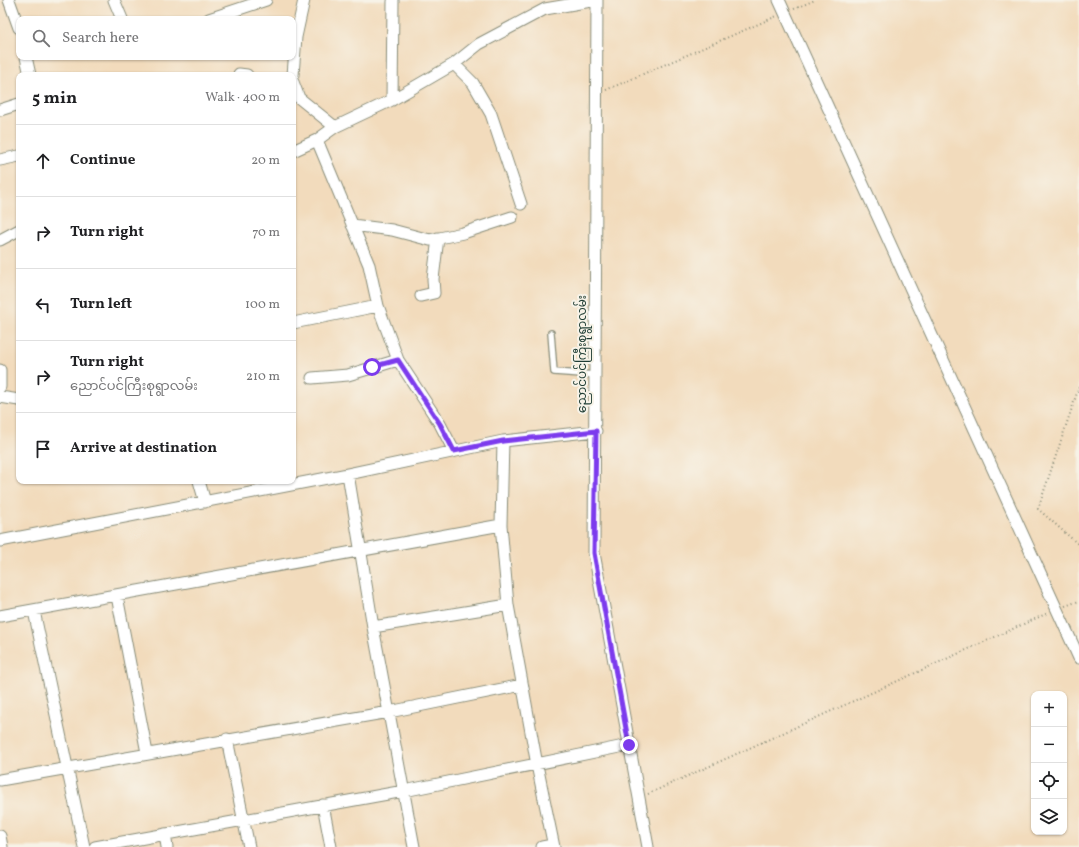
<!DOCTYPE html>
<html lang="en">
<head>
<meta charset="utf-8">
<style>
  :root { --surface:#fff; --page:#f2f2f2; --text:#202124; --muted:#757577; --line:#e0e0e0 }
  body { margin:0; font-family:Vollkorn,"Noto Sans Myanmar",serif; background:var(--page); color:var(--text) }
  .controls { position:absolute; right:12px; bottom:12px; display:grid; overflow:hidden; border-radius:8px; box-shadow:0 1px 3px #0004 }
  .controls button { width:36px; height:36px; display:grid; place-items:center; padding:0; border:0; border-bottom:1px solid var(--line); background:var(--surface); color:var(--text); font:20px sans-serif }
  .stop { position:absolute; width:12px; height:12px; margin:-9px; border:3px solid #7c3aed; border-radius:50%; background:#fff }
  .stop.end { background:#7c3aed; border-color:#fff; box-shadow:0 1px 4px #0008 }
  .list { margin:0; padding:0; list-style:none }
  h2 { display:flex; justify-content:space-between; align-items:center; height:52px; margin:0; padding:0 16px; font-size:17px }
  h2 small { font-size:13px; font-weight:400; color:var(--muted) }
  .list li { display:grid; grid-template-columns:26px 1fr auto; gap:12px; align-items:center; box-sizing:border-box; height:72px; padding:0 16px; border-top:1px solid var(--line) }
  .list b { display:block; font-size:15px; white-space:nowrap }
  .list p { margin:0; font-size:13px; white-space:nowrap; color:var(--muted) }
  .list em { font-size:13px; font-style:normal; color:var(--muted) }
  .icon { flex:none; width:22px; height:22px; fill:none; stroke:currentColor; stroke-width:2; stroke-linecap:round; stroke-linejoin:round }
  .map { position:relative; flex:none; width:1079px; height:847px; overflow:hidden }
  .search { position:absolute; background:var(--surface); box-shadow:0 1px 3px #0004; left:16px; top:16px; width:280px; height:44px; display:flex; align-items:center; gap:10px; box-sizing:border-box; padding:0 14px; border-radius:8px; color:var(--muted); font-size:15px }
  .panel { position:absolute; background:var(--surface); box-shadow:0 1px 3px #0004; left:16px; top:72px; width:280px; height:412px; border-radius:8px }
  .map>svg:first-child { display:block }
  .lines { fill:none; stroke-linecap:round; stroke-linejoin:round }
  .service-casing { stroke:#888c78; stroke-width:8 }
  .minor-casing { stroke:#888c78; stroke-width:13 }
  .path { stroke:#888c78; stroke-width:2; stroke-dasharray:1 3; stroke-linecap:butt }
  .service { stroke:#fff; stroke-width:5.5 }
  .minor { stroke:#fff; stroke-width:11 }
  .route { stroke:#7c3aed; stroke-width:5 }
  .labels { text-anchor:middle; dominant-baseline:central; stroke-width:4; stroke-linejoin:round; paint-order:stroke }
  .street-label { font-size:12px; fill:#1f3d34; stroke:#f7f3e8 }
</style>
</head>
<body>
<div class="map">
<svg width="1079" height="847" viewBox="0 0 1079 847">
  <rect width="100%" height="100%" fill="#f7f3e8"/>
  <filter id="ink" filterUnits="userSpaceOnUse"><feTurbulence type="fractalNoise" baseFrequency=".025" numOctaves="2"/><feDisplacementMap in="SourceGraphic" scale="8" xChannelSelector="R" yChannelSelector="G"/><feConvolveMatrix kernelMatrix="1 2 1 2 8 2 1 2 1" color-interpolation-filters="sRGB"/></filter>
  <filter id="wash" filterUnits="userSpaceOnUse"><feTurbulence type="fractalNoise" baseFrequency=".012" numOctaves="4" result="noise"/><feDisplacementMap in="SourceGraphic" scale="16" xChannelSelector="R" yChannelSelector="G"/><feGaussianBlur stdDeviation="0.9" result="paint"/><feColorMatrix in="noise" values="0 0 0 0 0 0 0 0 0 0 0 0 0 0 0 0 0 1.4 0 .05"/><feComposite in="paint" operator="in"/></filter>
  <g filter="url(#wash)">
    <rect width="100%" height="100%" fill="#f2dbbc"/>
  </g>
  <g filter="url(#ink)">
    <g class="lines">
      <defs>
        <path id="service" d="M 551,333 L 554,372 L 596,375"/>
        <path id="minor" d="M 9,0 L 19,28
          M 114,0 L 122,19
          M 597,0 L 594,553 L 648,847
          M 779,0 L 1079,658
          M 209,19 L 266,0
          M 26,57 L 30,75
          M 454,64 L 473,83 L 491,114 L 521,204
          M 239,74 L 247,75
          M 293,75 L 296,37 L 304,0
          M 293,82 L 299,98 L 335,127
          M 392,100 L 393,1
          M 0,110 L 19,104
          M 317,140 L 369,265 L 378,306 L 398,360 L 440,424 L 454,451
          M 293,151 L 317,140 L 335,127 L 392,100 L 454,64 L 479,44 L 545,9 L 597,0
          M 0,160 L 19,156
          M 352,225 L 392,230 L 430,240 L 463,233 L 512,217
          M 0,240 L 19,230
          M 421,296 L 434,293 L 433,279 L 438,238
          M 293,323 L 378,306
          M 0,370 L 0,387
          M 312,378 L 348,375 L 398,360
          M 0,397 L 19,400
          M 503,441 L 501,525 L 508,605 L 537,765 L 554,847
          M 348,474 L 373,627 L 414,847
          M 199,481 L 205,502
          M 0,541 L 348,474 L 503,441 L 596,431
          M 117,596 L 147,753
          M 34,611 L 84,847
          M 0,616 L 501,525
          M 373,627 L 508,605
          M 227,739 L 249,847
          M 0,780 L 389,712 L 522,685
          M 323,805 L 331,847
          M 165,834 L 167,847
          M 0,836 L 2,847
          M 95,847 L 404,791 L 629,745
          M 542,847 L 553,845"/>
      </defs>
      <use href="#service" class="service-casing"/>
      <use href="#minor" class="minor-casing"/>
      <path class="path" d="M 794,9 L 815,0
        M 606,90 L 777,16
        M 1079,387 L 1038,509 L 1079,545
        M 1065,606 L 1079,601
        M 648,794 L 1048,613"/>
      <use href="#service" class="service"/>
      <use href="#minor" class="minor"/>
    </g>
  </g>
  <g class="lines" filter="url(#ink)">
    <path class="route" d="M 372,367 L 398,360 L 440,424 L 454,451 L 503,441 L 596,431 L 594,553 L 629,745"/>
  </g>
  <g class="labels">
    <g class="street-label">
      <text transform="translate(583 354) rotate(-90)">ညောင်ပင်ကြီးစုရွာလမ်း</text>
    </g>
  </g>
</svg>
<div class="controls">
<button>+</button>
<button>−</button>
<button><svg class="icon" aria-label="locate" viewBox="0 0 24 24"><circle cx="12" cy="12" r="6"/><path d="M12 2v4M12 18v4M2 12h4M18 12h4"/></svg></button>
<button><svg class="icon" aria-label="layers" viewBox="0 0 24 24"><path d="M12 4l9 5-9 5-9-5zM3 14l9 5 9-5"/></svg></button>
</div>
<div class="stop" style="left:372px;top:367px"></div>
<div class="stop end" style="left:629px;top:745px"></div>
<div class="search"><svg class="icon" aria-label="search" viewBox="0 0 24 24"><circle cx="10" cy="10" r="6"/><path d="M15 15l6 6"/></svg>Search here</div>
<section class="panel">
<h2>5 min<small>Walk · 400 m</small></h2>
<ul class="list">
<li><svg class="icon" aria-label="ahead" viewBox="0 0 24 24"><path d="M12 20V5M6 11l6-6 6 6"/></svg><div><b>Continue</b></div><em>20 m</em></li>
<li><svg class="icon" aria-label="right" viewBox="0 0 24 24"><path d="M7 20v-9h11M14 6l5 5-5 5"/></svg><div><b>Turn right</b></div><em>70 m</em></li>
<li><svg class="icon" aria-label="left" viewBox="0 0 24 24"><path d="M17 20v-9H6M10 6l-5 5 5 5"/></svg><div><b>Turn left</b></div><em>100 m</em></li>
<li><svg class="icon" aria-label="right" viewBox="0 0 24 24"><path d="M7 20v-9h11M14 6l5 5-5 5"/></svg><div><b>Turn right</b><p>ညောင်ပင်ကြီးစုရွာလမ်း</p></div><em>210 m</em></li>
<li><svg class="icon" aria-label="arrive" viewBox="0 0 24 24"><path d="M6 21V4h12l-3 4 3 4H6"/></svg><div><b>Arrive at destination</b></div></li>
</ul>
</section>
</div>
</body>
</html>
